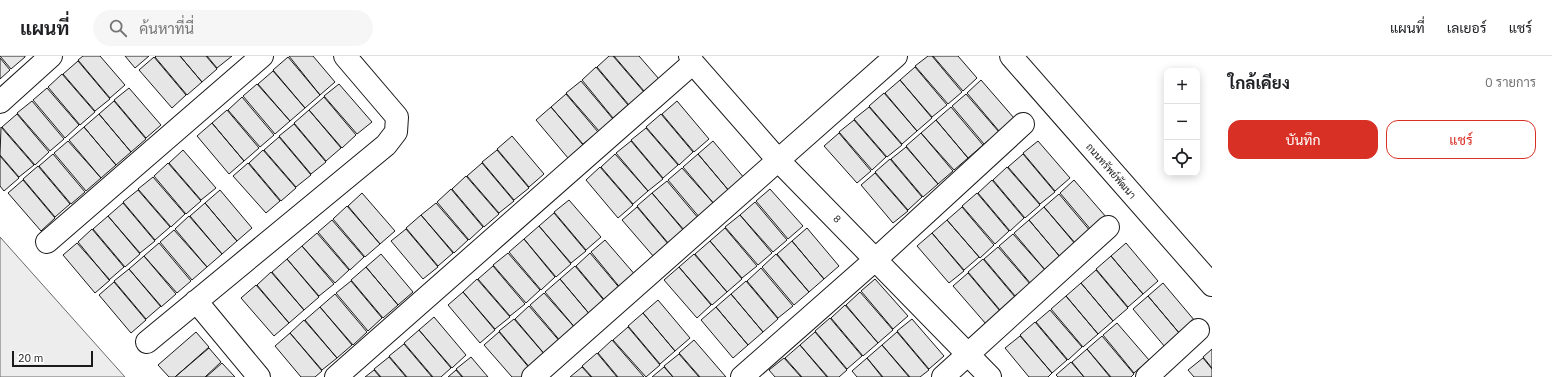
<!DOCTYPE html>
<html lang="th">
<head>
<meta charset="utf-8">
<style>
  :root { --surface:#fff; --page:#f6f6f6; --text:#202124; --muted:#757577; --line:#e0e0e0; --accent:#d93025 }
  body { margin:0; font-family:"IBM Plex Sans",Sarabun,sans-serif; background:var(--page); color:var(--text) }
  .controls { position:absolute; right:12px; top:12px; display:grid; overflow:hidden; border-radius:8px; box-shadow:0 2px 10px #0003 }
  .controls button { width:36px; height:36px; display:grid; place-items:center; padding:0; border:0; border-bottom:1px solid var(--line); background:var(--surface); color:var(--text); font:20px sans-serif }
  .scale { position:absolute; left:12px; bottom:10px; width:81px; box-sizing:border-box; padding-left:4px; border:2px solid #1a1a1a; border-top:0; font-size:11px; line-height:14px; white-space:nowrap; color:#1a1a1a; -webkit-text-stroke:3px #fff; paint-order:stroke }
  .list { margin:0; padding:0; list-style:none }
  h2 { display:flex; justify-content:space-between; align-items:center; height:52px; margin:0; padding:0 16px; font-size:17px }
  h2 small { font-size:13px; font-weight:400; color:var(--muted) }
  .actions { display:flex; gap:8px; padding:12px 16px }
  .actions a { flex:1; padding:9px 0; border:1px solid var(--accent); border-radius:12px; text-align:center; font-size:14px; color:var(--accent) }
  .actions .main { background:var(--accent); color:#fff }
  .icon { flex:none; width:22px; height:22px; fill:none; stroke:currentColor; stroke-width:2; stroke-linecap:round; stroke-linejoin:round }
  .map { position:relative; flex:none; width:1212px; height:321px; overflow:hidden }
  header { display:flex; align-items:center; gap:24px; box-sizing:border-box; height:56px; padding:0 20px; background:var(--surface); border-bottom:1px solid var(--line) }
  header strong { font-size:19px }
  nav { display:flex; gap:22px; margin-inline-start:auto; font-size:14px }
  .search { width:280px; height:36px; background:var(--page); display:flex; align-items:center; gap:10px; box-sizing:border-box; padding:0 14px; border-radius:22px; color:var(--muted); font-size:15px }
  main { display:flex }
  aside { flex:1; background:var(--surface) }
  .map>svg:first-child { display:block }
  .built { fill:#ededed; stroke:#6a6a6a }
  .building { fill:#e6e6e6; stroke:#1a1a1a }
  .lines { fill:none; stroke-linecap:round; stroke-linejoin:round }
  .minor-casing { stroke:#1a1a1a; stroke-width:24 }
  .tertiary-casing { stroke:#1a1a1a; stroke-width:24 }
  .minor { stroke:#fff; stroke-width:22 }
  .tertiary { stroke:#fff; stroke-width:22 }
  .labels { text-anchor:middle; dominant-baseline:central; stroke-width:3; stroke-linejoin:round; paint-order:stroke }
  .street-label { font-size:10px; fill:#1a1a1a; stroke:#fff }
</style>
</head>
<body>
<header>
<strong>แผนที่</strong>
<div class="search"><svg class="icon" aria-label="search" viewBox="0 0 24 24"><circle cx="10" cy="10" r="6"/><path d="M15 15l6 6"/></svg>ค้นหาที่นี่</div>
<nav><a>แผนที่</a><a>เลเยอร์</a><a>แชร์</a></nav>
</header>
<main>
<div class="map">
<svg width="1212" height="321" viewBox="0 0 1212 321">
  <rect width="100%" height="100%" fill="#fff"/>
  <path class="built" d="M 0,181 L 125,321 L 0,321 Z"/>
  <path class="building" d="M 0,0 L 25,0 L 25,1 L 11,13 Z
    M 83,0 L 100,0 L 125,29 L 110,42 L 78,4 Z
    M 125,0 L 149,0 L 135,12 Z
    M 156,0 L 180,0 L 202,26 L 187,39 L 155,1 Z
    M 180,0 L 206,0 L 217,13 L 202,26 Z
    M 207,0 L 232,0 L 217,12 Z
    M 289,0 L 313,0 L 335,26 L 320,39 Z
    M 609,0 L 613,0 L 644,36 L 629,49 L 597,11 Z
    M 614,0 L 639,0 L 659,23 L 644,35 Z
    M 928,0 L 932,0 L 962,36 L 948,48 L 915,10 Z
    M 933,0 L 958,0 L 977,22 L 963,35 Z
    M 154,1 L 186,39 L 172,52 L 139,14 Z
    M 288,1 L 320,39 L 305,52 L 273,14 Z
    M 0,2 L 10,14 L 0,23 Z
    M 78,5 L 110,43 L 95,55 L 63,18 Z
    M 596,11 L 628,49 L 613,62 L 582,24 Z
    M 915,11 L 947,49 L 932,61 L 900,24 Z
    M 273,15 L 305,52 L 290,65 L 258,28 Z
    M 62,18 L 95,56 L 80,69 L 48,31 Z
    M 900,24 L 932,62 L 917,75 L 885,37 Z
    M 981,24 L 1014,62 L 999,75 L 967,37 Z
    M 581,25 L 613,63 L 599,75 L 566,37 Z
    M 257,28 L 290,65 L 275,78 L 243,40 Z
    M 339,28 L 372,66 L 357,78 L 324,40 Z
    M 47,32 L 79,69 L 65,82 L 33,44 Z
    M 129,32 L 161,69 L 146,82 L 114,44 Z
    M 884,37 L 917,75 L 902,88 L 869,50 Z
    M 566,38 L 598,76 L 583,88 L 551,51 Z
    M 966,38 L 999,76 L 984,88 L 952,50 Z
    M 242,41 L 274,79 L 260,91 L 228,54 Z
    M 324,41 L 356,79 L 342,92 L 309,54 Z
    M 32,45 L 64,83 L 50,95 L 17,57 Z
    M 114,45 L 146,83 L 131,96 L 99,58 Z
    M 677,45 L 709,83 L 694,96 L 662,58 Z
    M 551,51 L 583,89 L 568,102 L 536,64 Z
    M 869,51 L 902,89 L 887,101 L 854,63 Z
    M 951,51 L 983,89 L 968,102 L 936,64 Z
    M 227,54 L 259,92 L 244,105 L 212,67 Z
    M 309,54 L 341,92 L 326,105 L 294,67 Z
    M 17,58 L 49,96 L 35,109 L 2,71 Z
    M 99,58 L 131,96 L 116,109 L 84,71 Z
    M 661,58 L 693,96 L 679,109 L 646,71 Z
    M 854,64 L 886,101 L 872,114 L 839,76 Z
    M 936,64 L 968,102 L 954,114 L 921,77 Z
    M 212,67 L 244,105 L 229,118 L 197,80 Z
    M 294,68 L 326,106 L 311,118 L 279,80 Z
    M 1,71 L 34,109 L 19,121 L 0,99 Z
    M 84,71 L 116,109 L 101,122 L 69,84 Z
    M 646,72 L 678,109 L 663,122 L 631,84 Z
    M 839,77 L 871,115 L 857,127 L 824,90 Z
    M 921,77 L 953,115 L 938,128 L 906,90 Z
    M 512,80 L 544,118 L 529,131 L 497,93 Z
    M 279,81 L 311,119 L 296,131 L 264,94 Z
    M 68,85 L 101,122 L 86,135 L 54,97 Z
    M 631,85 L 663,123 L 648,135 L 616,97 Z
    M 713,85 L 745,123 L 730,136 L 698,98 Z
    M 1038,85 L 1070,122 L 1055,135 L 1023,97 Z
    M 906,91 L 938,128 L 923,141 L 891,103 Z
    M 183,94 L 216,132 L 201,144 L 169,107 Z
    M 263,94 L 296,132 L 281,145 L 249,107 Z
    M 497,94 L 529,132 L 514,144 L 482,106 Z
    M 53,98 L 85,136 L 71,148 L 39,110 Z
    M 615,98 L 648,135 L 633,148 L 601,111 Z
    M 698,98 L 730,136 L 715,149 L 683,111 Z
    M 1023,98 L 1055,136 L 1040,148 L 1008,111 Z
    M 0,100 L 19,122 L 4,135 L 0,130 Z
    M 890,103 L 922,141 L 908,154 L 875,116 Z
    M 168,107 L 201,145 L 186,158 L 154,120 Z
    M 248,107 L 280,145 L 266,157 L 233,120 Z
    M 482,107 L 514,145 L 499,157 L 467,120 Z
    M 38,110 L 70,148 L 55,161 L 23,123 Z
    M 600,111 L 633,149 L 618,162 L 586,124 Z
    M 1007,111 L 1040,149 L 1025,162 L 993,124 Z
    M 682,112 L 715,149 L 700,162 L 668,124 Z
    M 875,117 L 908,155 L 893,167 L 861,129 Z
    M 466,120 L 499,158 L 484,171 L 452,133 Z
    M 153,121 L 185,158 L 171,171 L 138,133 Z
    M 23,124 L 55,162 L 41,175 L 8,137 Z
    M 992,124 L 1024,162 L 1010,175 L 978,137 Z
    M 1074,124 L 1107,162 L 1092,175 L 1060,137 Z
    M 667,125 L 699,163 L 685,175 L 652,137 Z
    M 451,133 L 483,171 L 469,184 L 437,146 Z
    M 770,133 L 803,170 L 788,183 L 756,145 Z
    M 138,134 L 170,171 L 155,184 L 123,146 Z
    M 220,134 L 252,172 L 237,185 L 205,147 Z
    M 362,137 L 395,175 L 380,188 L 348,150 Z
    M 652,137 L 684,175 L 669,188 L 637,150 Z
    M 977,137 L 1009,175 L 995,188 L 962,150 Z
    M 1059,138 L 1091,176 L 1076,188 L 1044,151 Z
    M 569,144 L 601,181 L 586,194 L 554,156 Z
    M 755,146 L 787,184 L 773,196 L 740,159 Z
    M 123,147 L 155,185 L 140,197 L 108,160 Z
    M 205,147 L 237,185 L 222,198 L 190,160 Z
    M 436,147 L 468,184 L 454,197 L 421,159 Z
    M 347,150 L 380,188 L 365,201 L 333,163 Z
    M 637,151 L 669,189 L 654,201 L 622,164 Z
    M 962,151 L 994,189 L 980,202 L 947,164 Z
    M 1044,151 L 1076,189 L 1061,202 L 1029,164 Z
    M 554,157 L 586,195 L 571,207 L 539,170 Z
    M 421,159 L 453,197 L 438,210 L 406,172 Z
    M 740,159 L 772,197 L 758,209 L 725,171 Z
    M 108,160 L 140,198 L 125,211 L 93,173 Z
    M 189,160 L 222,198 L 207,211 L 175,173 Z
    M 332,164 L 364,201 L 350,214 L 318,176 Z
    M 947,164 L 979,201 L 964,214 L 932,177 Z
    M 1029,164 L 1061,202 L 1046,215 L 1014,177 Z
    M 539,170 L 571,208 L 556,221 L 524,183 Z
    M 725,172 L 757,210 L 742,222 L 710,185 Z
    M 807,172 L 839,210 L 824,223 L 792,185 Z
    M 92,173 L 124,211 L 109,224 L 78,186 Z
    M 406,173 L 438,211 L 423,223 L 391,185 Z
    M 174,174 L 207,211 L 192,224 L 160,186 Z
    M 317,177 L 349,214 L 335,227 L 302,190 Z
    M 932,177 L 964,215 L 949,227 L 917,190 Z
    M 1013,178 L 1046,215 L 1031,228 L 999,190 Z
    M 524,183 L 555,221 L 541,234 L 509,196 Z
    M 605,184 L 637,221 L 622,234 L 591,196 Z
    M 710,185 L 742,223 L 727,236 L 695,198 Z
    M 792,185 L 824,223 L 809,236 L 777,198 Z
    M 77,187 L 110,224 L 95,237 L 63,199 Z
    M 159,187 L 191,225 L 177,237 L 144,200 Z
    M 1126,187 L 1158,225 L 1143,238 L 1111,200 Z
    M 302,190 L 334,228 L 319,240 L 287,203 Z
    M 998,191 L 1031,229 L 1016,241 L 984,203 Z
    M 508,197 L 540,234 L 526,247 L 493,209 Z
    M 590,197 L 622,235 L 607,247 L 576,210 Z
    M 381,198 L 413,236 L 398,249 L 366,211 Z
    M 694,198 L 727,236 L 712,249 L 679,211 Z
    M 776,198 L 809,236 L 794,249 L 762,211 Z
    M 144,200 L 176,238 L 161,251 L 129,213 Z
    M 1111,200 L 1143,238 L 1128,251 L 1096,213 Z
    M 287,203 L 319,241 L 304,254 L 272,216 Z
    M 983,203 L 1015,241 L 1000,254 L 968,216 Z
    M 493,210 L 525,248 L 510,260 L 478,223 Z
    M 575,210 L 607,248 L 592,261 L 560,223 Z
    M 366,211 L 398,249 L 383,262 L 351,224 Z
    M 679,211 L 711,249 L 697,262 L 664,224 Z
    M 761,212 L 793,250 L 778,262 L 747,225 Z
    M 129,213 L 161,250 L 146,263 L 114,225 Z
    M 1096,214 L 1128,252 L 1113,265 L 1081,227 Z
    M 271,216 L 304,254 L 289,267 L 257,229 Z
    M 968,217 L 1000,255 L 986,268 L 953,230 Z
    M 477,223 L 510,261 L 495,273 L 463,236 Z
    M 560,223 L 592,261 L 577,274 L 545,236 Z
    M 875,223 L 908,260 L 893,273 L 861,235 Z
    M 351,225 L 382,262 L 368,275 L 336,237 Z
    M 746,225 L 778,263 L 763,276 L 731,238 Z
    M 114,226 L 146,264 L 131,277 L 99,239 Z
    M 1081,227 L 1113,265 L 1098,278 L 1066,240 Z
    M 1163,227 L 1195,265 L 1180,278 L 1148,240 Z
    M 256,229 L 289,267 L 274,280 L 241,242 Z
    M 463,236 L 495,274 L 480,287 L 448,249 Z
    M 860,236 L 893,274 L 878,287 L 846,249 Z
    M 544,237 L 577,274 L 562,287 L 530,249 Z
    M 335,238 L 367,276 L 353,289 L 320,251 Z
    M 731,238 L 763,276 L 748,289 L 716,251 Z
    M 1066,240 L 1098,278 L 1083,291 L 1051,253 Z
    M 1148,240 L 1180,278 L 1165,291 L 1133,253 Z
    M 658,244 L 690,282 L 675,295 L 643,257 Z
    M 845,249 L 878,287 L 863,300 L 831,262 Z
    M 529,250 L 562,288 L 547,301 L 515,263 Z
    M 320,251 L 352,289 L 337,302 L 305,264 Z
    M 716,251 L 748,289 L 733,302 L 701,264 Z
    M 1050,254 L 1082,291 L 1068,304 L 1036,266 Z
    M 643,257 L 675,295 L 660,308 L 628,270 Z
    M 434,261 L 466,299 L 452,312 L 419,274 Z
    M 830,262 L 862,300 L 847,313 L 815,275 Z
    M 514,263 L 546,300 L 531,313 L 499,275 Z
    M 912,263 L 944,300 L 929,313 L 897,275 Z
    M 304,264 L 337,302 L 322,314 L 290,277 Z
    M 1035,266 L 1067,304 L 1052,317 L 1020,279 Z
    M 1117,267 L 1149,304 L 1134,317 L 1103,279 Z
    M 628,271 L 660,309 L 646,321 L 613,284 Z
    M 419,274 L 451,312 L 441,321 L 433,321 L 404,287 Z
    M 196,276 L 209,291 L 175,321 L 169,321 L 158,309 Z
    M 499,276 L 531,314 L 523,321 L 512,321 L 484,289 Z
    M 815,276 L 847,314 L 839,321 L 828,321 L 800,289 Z
    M 897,276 L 929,314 L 920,321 L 910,321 L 882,289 Z
    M 290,277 L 322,315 L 315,321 L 301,321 L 275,290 Z
    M 1020,280 L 1052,317 L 1048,321 L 1029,321 L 1005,292 Z
    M 1102,280 L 1134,318 L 1131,321 L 1111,321 L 1087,293 Z
    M 612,284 L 644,321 L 618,321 L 598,297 Z
    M 694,284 L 726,321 L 700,321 L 679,297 Z
    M 404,288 L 432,321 L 407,321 L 389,300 Z
    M 800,289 L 821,314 L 827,321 L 802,321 L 785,302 Z
    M 882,289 L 909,321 L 883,321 L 867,302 Z
    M 209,292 L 221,306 L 205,321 L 175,321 Z
    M 1087,293 L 1110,321 L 1084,321 L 1072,306 Z
    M 1212,293 L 1212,312 L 1203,301 Z
    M 597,297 L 617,321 L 592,321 L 582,310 Z
    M 679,298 L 699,321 L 673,321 L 664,310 Z
    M 389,301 L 406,321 L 381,321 L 374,313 Z
    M 471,301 L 488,321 L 463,321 L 456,313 Z
    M 784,302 L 801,321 L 775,321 L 769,314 Z
    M 867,302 L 882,321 L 857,321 L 852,315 Z
    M 1203,302 L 1212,313 L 1212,321 L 1194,321 L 1188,314 Z
    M 1071,306 L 1084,321 L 1058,321 L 1056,319 Z
    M 222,307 L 235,321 L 206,321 Z
    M 582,311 L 591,321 L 570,321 Z
    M 664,311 L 673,321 L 652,321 Z
    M 374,314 L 380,321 L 365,321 Z
    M 456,314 L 462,321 L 448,321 Z"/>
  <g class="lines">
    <defs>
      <path id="minor" d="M 690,0 L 693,7 L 778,104 L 990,321
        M 0,46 L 51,0
        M 47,186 L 262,0
        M 196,245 L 259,321
        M 147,286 L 386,89 L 396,76 L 397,61 L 345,0
        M 336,321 L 693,7
        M 533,321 L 896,0
        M 742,321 L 876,203 L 1023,68
        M 943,321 L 1108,171
        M 1147,321 L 1198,274"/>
      <path id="tertiary" d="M 1011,0 L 1212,229"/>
    </defs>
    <use href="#minor" class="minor-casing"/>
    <use href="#tertiary" class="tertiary-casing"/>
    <use href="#minor" class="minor"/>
    <use href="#tertiary" class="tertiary"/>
  </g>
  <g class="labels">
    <g class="street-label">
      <text transform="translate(1111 115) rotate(49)">ถนนทรัพย์พัฒนา</text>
      <text transform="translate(837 163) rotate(45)">8</text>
    </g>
  </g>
</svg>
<div class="controls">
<button>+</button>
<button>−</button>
<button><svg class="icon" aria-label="locate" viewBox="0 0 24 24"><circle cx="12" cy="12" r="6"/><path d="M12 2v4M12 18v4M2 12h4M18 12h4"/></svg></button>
</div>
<div class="scale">20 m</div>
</div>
<aside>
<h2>ใกล้เคียง<small>0 รายการ</small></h2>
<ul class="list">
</ul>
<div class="actions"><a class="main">บันทึก</a><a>แชร์</a></div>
</aside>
</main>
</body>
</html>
